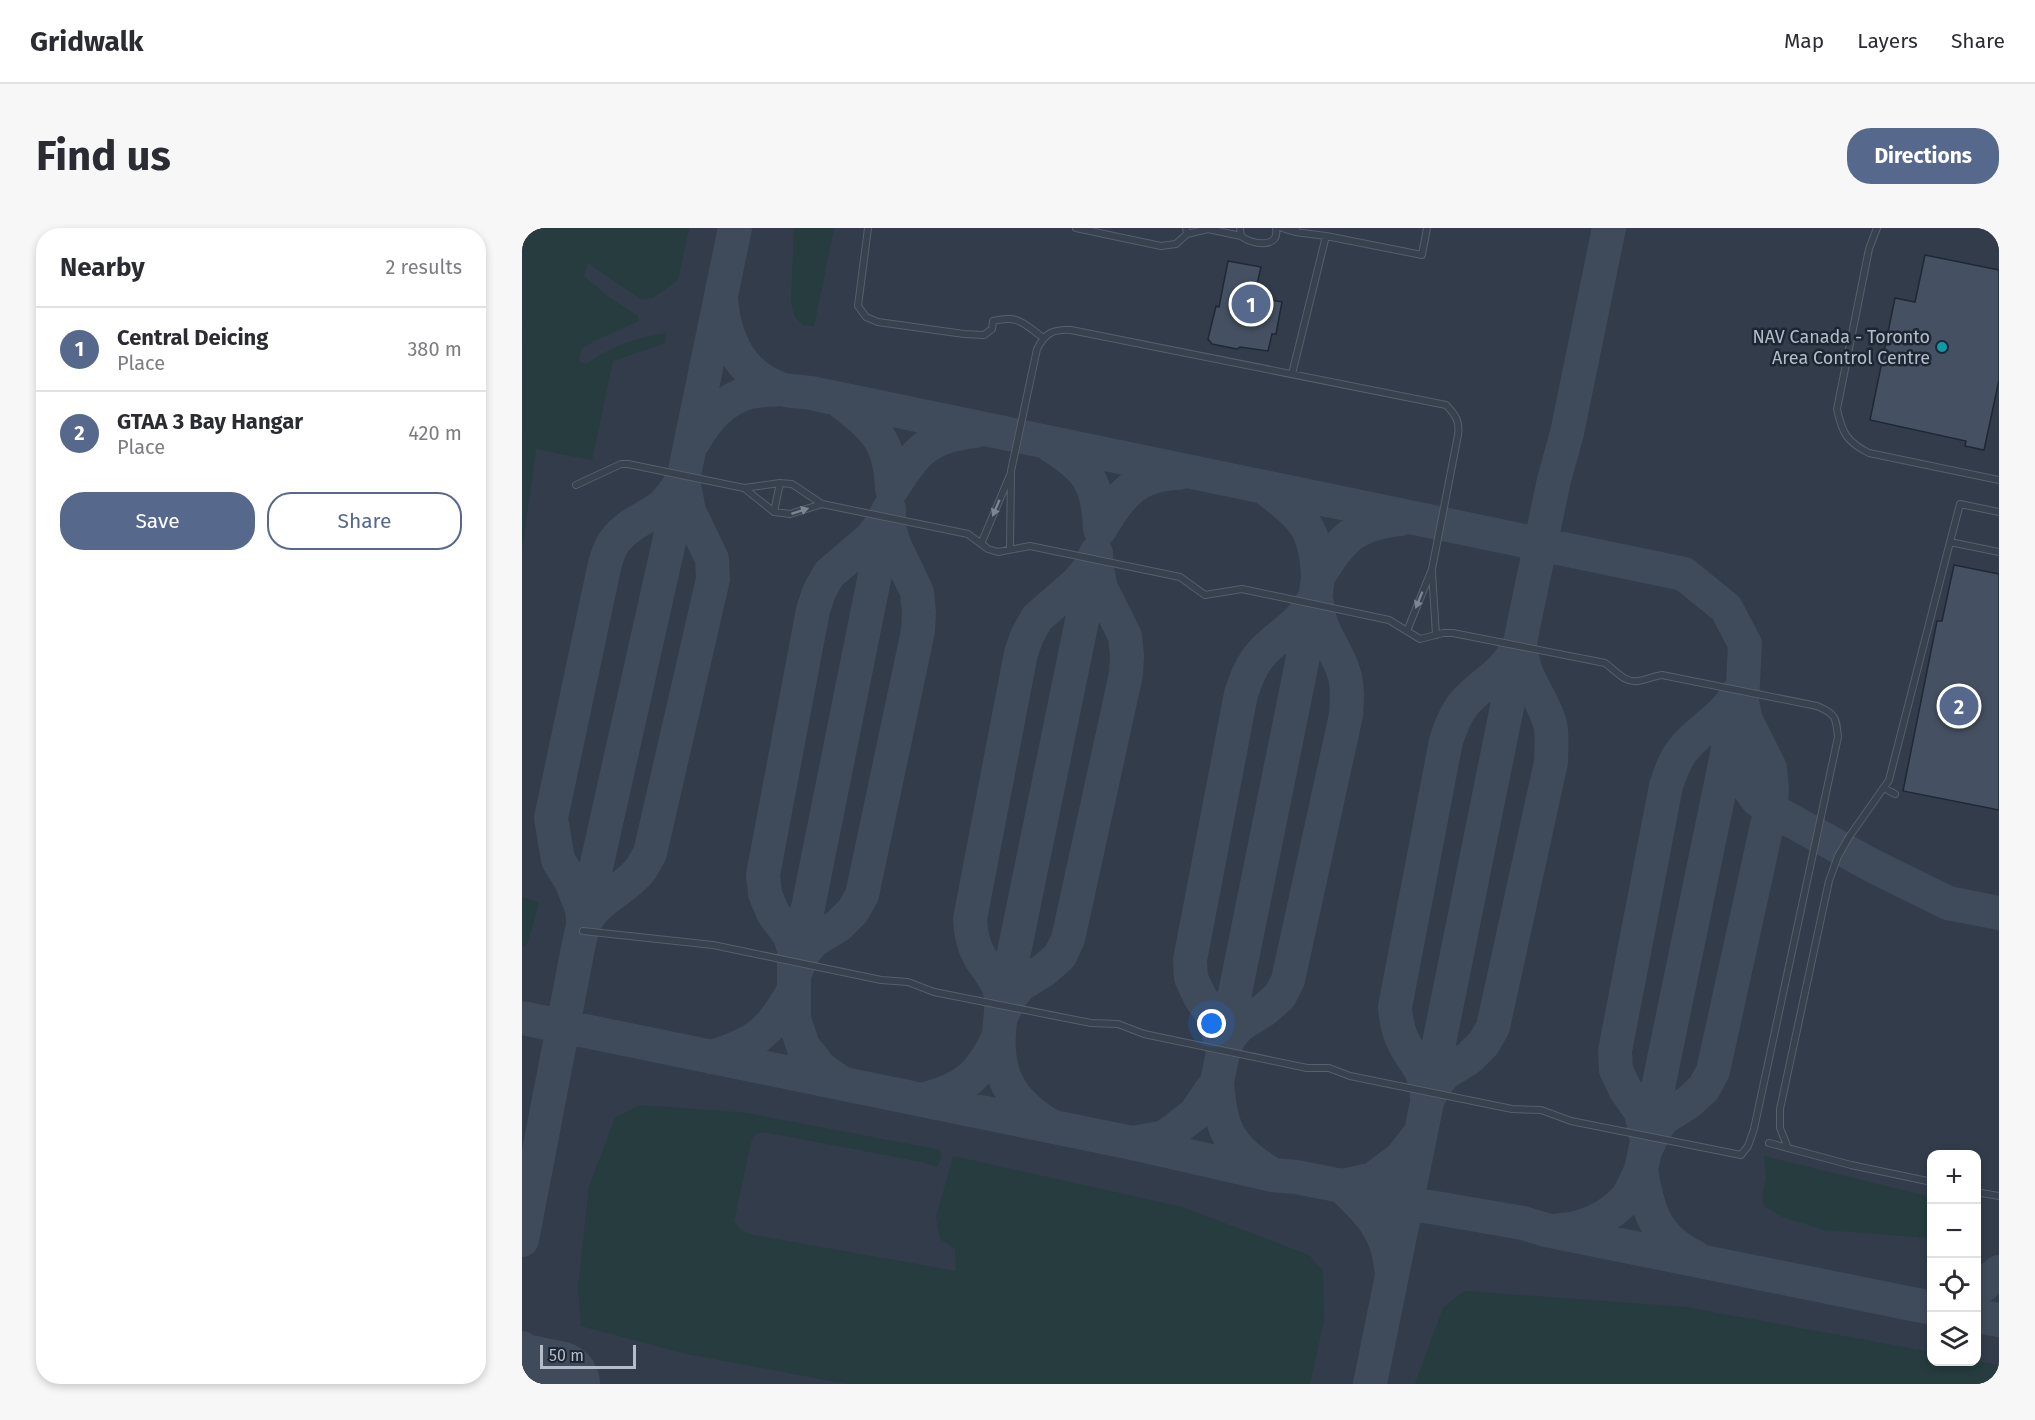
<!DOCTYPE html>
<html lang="en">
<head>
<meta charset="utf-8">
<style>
  :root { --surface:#fff; --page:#f7f7f7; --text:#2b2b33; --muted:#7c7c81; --line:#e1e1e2; --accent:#56698c }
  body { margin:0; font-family:"Fira Sans",sans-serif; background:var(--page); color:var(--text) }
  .controls { position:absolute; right:18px; bottom:18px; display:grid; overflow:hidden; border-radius:12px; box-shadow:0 3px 9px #0003 }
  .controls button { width:54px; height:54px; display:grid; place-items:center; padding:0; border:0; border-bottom:2px solid var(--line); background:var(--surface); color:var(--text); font:30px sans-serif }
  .scale { position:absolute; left:18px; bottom:15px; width:96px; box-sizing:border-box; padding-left:6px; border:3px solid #b4bcc9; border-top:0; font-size:16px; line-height:21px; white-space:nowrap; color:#b4bcc9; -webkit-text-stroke:4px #1d2633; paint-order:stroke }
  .you { position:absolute; left:690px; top:796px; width:21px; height:21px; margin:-15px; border:4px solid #fff; border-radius:50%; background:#1a73e8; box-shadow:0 0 0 9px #1a73e833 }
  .badge { display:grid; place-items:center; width:39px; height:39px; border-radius:50%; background:var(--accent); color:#fff; font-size:20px; font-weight:700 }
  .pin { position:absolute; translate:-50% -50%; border:3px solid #fff; box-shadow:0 2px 6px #0006 }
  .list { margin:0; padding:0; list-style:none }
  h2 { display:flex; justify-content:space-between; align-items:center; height:78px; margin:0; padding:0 24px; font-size:26px }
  h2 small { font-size:20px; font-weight:400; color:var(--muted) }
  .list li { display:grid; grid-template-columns:39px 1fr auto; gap:18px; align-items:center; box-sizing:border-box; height:84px; padding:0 24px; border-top:2px solid var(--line) }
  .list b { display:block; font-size:22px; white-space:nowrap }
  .list p { margin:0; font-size:20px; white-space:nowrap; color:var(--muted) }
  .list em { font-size:20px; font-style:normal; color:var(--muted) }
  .actions { display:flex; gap:12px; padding:18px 24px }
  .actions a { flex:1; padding:14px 0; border:2px solid var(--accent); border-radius:24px; text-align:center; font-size:21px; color:var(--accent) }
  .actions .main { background:var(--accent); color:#fff }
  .icon { flex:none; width:33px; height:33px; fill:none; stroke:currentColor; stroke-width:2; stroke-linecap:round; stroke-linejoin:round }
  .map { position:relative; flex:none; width:1477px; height:1156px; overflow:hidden; border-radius:24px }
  header { display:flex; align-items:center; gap:36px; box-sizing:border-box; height:84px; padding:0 30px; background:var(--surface); border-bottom:2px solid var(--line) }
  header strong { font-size:28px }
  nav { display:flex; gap:33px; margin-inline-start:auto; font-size:21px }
  .intro { display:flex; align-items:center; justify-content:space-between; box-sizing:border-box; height:144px; padding:0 36px }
  h1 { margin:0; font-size:42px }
  .button { padding:15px 27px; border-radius:24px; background:var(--accent); color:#fff; font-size:21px; font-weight:700 }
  main { display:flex; gap:36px; padding:0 36px }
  aside { flex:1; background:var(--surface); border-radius:24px; box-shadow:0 3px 9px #0003 }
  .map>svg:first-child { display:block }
  .airport { fill:#323c4b; fill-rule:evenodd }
  .green { fill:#263c3f }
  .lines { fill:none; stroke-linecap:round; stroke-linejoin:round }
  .taxiway { stroke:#3f4a5a; stroke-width:34 }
  .runway { stroke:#3f4a5a; stroke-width:86 }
  .building { fill:#455162; stroke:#1f2835; stroke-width:1.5 }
  .lane-casing { stroke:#565f6c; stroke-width:8 }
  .lane { stroke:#38414e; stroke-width:6 }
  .oneway { fill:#7c8592 }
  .culture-dot { fill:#0f9aa8; stroke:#1d2633; stroke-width:2 }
  .labels { text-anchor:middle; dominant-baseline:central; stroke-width:5; stroke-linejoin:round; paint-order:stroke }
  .poi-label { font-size:18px; fill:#b4bcc9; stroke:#1d2633; text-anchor:end }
</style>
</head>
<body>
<header>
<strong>Gridwalk</strong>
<nav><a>Map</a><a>Layers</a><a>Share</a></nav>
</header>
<div class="intro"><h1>Find us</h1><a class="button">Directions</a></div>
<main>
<aside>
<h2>Nearby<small>2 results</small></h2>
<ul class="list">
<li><span class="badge">1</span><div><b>Central Deicing</b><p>Place</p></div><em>380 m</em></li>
<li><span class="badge">2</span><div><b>GTAA 3 Bay Hangar</b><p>Place</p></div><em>420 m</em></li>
</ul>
<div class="actions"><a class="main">Save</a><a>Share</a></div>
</aside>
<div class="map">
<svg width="1477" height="1156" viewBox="0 0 1477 1156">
  <rect width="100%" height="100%" fill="#242f3e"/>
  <path class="airport" d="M 0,0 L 1477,0 L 1477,1156 L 0,1156 ZM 1410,926 L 1454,926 L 1454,1134 L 1410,1134 Z"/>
  <path class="green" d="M 1,0 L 167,0 L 156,52 L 130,70 L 120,72 L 66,35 L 62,48 L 88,70 L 116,88 L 117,93 L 72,113 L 59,121 L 57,134 L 64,136 C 89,119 114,109 144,105 L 143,115 L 91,133 L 70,232 L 14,221 L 0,323 Z
    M 272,0 L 312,0 L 292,98 L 281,97 L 273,89 L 269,75 Z
    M 0,669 L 17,675 L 5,716 L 0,719 Z
    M 118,877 L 225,885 L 418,922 L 420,927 L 415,939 L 400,934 L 242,904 L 234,906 L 229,914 L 212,993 L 218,1001 L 226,1006 L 434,1043 L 433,1021 L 418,1011 L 414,990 L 431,928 L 660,979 L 787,1027 L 801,1043 L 802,1091 L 788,1156 L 325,1156 L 165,1126 L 59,1098 L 56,1059 L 67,959 L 93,890 Z
    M 1242,928 L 1409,969 L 1409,1010 L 1302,1002 L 1261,989 L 1242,978 L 1240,968 L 1244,948 Z
    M 942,1063 L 1164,1079 L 1409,1124 L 1410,1134 L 1455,1133 L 1477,1137 L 1477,1156 L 893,1156 L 921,1080 Z"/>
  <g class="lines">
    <path class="taxiway" d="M 199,70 C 202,109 216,145 256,160 C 265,164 278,163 289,165 L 1162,346 L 1204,380 L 1223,416 L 1220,474 L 1224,492 L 1248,540 L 1250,560 L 1249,579 L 1191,843 L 1182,860 L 1167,874 L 1143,889 L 1134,900 L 1124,921
      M 317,172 C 354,201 368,212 370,261 C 394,223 406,208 453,203
      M 172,213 C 184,191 203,171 228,164 C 237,162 247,162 257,161
      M 528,217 C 566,241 576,254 578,301 C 599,267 613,246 657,245
      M 743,260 C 781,289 794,299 796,349 C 820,311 831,296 878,291
      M 1212,511 L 1211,528 L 1220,550 L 1235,571 L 1252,583 L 1349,637 L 1426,675 L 1477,685
      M 61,694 L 60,681 L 49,653 L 36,632 L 29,590 L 82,340 C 84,331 87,322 92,314 C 104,297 122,291 138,280 C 148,272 155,261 161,250
      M 62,697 C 73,671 102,663 119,641 C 122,636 125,630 128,625 L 191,351 L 190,331 L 167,283 L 162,257
      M 275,734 L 364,292
      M 273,745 L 282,724 L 291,713 L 316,698 L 331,683 L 340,667 L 396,403 L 397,385 L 395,364 L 372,316 L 367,299 L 367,281
      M 481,778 L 572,334
      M 479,789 L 489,768 L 498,757 L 522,742 L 538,728 L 546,711 L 604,446 L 605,428 L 603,408 L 579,360 L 575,342 L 574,325
      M 0,790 L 610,915 L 750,947 L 774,949 L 820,958 L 885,975 L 1001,995 L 1024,1002 L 1410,1080
      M 700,821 L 694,792 L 678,769 L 669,750 L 668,732 L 719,466 C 723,454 727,442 735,431 C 751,409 777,400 790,374
      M 702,822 L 708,808 L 718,797 L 742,782 L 758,768 L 766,752 L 824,487 C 825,474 826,462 823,449 C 817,423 796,404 795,375
      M 189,829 C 233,816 249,804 271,763
      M 321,856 L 298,840 L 281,818 L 272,791 L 272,722 L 268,708 L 251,685 L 243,666 L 241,647 L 291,382 L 297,364 L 307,346 L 348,311 L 359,297 L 367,281
      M 905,870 C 904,842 895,839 883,817 C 876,805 874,793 873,779 L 924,513 C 928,501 932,489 940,478 C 957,456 982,448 995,420
      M 906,871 L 914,856 L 923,845 L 947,830 L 962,815 L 971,799 L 1029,534 C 1029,522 1031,509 1028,496 C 1021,469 1001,452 999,421
      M 400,872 C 443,861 458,848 477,808
      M 527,897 C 490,874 474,849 477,805 C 478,791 481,777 478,763 C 474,750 466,742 459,731 C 451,718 449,706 448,691 L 499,425 L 505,408 L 515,390 L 555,355 L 567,341 L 574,325
      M 1125,913 L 1119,884 L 1103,861 L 1094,842 L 1093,823 L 1144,558 C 1148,546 1152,533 1160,523 C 1176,501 1202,491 1215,466
      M 611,915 L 643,909 L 673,886 L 695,854
      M 1119,942 C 1126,983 1133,1010 1173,1029
      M 745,943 C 706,919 698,899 695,854 L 794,365 L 796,349
      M 1038,1002 C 1063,1001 1090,988 1106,968 C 1111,960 1115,950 1119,942 L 1217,468
      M 0,1012 L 56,720 L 162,247 L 213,0
      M 869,1040 C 866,1002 846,983 820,958 L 851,951 L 879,930 L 899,904
      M 1454,1063 L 1477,1044
      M 1454,1088 L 1477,1092
      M 0,1120 C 14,1137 28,1147 49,1156
      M 848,1156 L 1003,390 L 1032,252 L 1045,205 L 1087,0"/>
    <path class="runway" d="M 0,1149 L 35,1156"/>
  </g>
  <path class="building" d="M 1403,27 L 1477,42 L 1477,152 L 1462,222 L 1443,218 L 1444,213 L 1348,192 L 1373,70 L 1393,74 Z
    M 706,33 L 739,39 L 732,69 L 760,74 L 754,106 L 750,106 L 746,123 L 718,119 L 715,121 L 690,116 L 686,111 L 694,78 L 697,79 Z
    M 1432,337 L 1477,346 L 1477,582 L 1381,563 L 1415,393 L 1420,393 Z"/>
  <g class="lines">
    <defs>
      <path id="lane" d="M 346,0 L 336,78 L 344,89 L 356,94 L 442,106 L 462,107 L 470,101 L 471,93 C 497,87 501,95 520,109
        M 554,0 L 639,18 L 654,16 L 665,6 L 664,0
        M 718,0 L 719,8 C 730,17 758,21 754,0
        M 760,0 L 773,4 L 774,1
        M 1355,0 L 1347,21 L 1315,181 C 1320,205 1325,214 1347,225 L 1477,252
        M 773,4 L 804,8
        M 665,6 L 686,1 L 719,8
        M 770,146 L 804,8 L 900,27 L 905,0
        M 54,257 L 99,236 L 106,236 L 222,260 L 258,255 L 270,256 L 300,276 L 446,306 L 466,321 L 476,324 L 508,318 L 658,349 L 683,367 L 720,361 L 867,392 L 898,411 L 921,405 L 931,405 L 1083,435 C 1093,442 1102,455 1116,453 C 1124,452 1132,448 1140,447 L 1295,478 C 1314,486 1314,489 1316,509 L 1232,901 L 1226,918 L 1219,927 L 1049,893 L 1019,882 L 990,881 L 828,848 L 807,840 L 785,840 L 622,806 L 596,796 L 569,795 L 412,764 L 386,754 L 359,752 L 191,717 L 61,703
        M 222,260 L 252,284 L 268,286 L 300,276
        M 252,284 L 258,255
        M 1428,314 L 1438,276 L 1477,284
        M 459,316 L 488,247
        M 488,321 L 489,243 L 515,121 C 523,105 531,101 549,102 L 924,177 C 934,187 938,194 936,207 L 910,341 L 885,403
        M 910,344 L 914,407
        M 1362,560 L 1373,566
        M 1247,915 L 1329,937 L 1410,954
        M 1266,920 L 1258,900 L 1258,881 L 1307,653 L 1316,628 L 1327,609 L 1367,552 L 1428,314 L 1477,324
        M 1454,964 L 1477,968"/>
    </defs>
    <use href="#lane" class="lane-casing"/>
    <use href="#lane" class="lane"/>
  </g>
  <defs><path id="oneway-solid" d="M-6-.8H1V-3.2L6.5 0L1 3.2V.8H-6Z" transform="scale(1.5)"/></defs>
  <g class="oneway">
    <use href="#oneway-solid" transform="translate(474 280) rotate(113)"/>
    <use href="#oneway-solid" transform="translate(278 283) rotate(-18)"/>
    <use href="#oneway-solid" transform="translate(897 372) rotate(112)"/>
  </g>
  <circle class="culture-dot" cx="1420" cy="119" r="6"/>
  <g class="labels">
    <g class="poi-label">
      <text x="1408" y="109">NAV Canada - Toronto<tspan x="1408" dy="21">Area Control Centre</tspan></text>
    </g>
  </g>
</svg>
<div class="controls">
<button>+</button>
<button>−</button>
<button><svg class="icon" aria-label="locate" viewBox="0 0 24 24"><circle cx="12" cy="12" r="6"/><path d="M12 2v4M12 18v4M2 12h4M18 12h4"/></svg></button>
<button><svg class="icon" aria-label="layers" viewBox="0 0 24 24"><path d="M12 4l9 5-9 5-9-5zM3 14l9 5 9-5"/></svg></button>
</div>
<div class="scale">50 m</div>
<div class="you"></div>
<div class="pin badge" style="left:729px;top:76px">1</div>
<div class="pin badge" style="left:1437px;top:478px">2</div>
</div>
</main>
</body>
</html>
